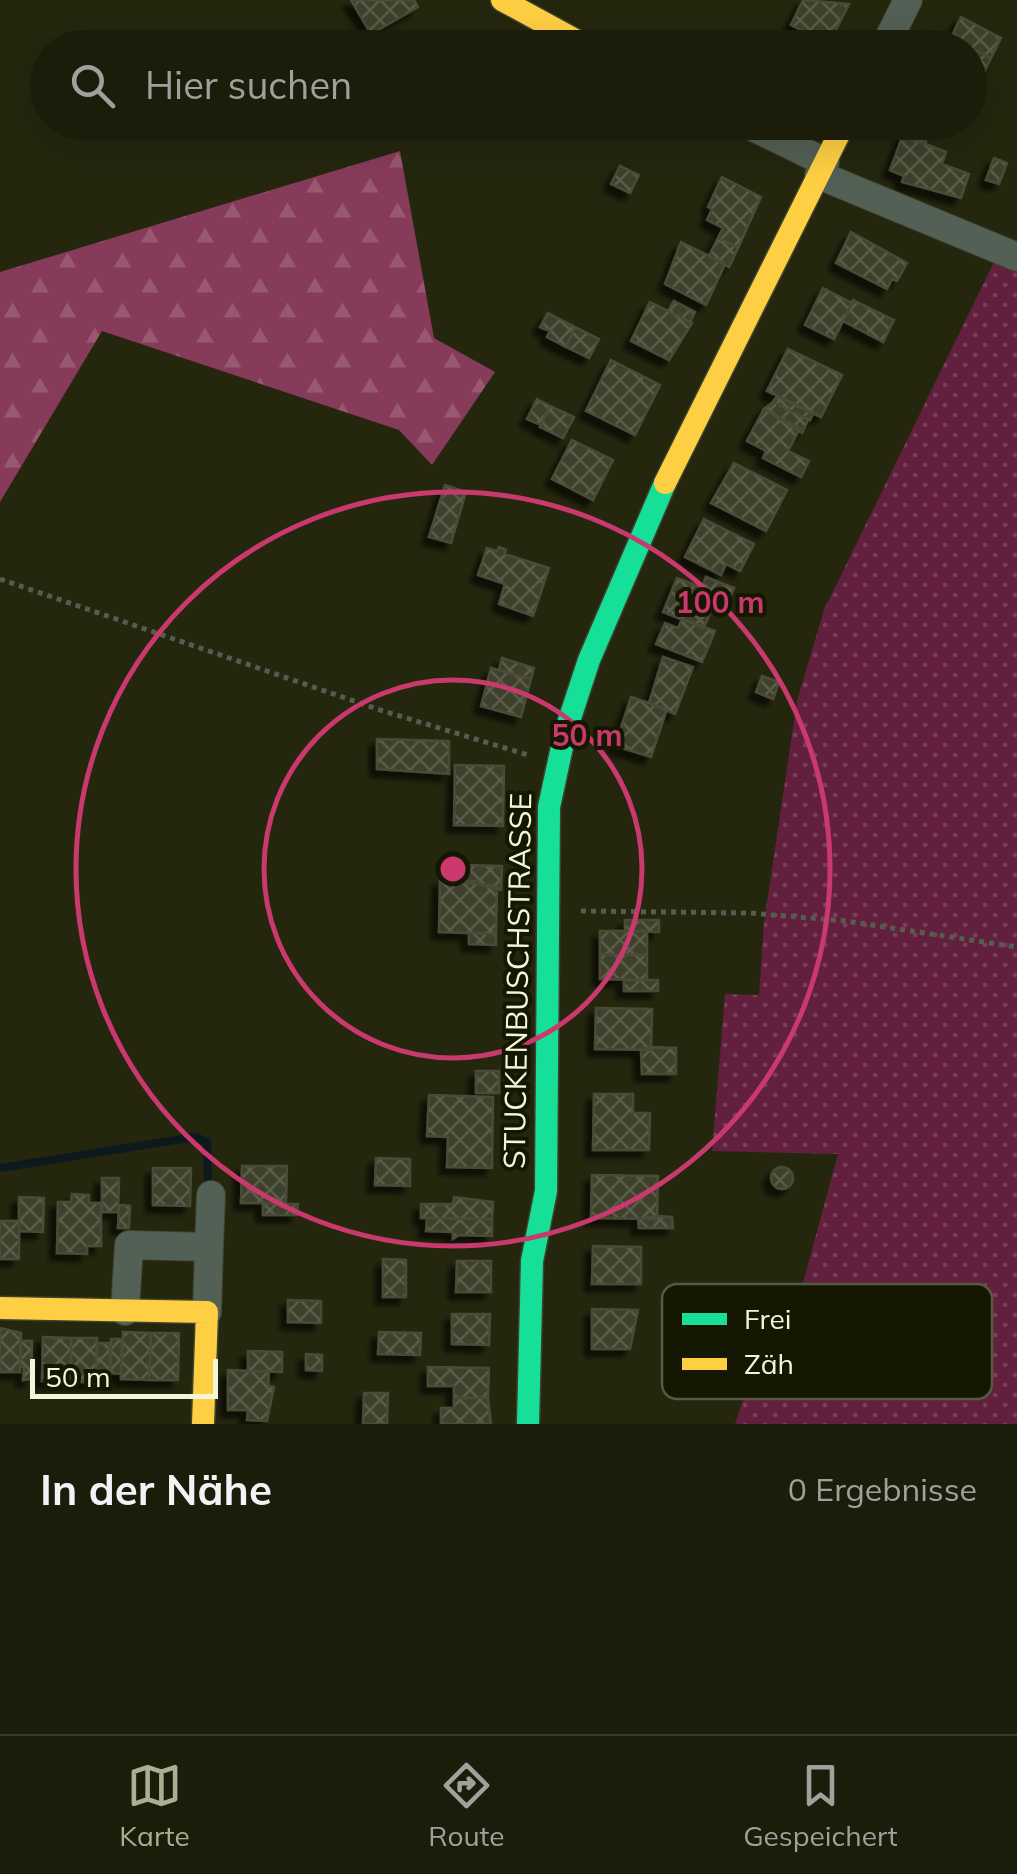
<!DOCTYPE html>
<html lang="de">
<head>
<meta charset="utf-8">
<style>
  :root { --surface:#1b1c0a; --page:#282918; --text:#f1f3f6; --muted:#a0a19c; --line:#393a2b; --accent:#aaae92 }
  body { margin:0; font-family:Mulish,sans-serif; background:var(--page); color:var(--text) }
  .scale { position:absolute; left:30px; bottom:25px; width:188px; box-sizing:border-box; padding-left:10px; border:5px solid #f2f7d9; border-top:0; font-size:28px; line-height:35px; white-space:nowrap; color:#f2f7d9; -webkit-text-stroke:8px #151702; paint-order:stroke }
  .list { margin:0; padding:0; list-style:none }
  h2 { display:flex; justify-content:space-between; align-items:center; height:130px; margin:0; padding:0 40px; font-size:42px }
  h2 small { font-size:32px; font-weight:400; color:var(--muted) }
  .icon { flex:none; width:55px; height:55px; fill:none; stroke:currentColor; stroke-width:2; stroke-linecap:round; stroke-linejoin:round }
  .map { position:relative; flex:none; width:1017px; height:1424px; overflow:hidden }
  .search { position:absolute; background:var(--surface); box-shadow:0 10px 40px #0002; left:30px; right:30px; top:30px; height:110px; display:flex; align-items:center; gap:25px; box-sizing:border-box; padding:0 35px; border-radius:55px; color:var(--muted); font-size:38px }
  .sheet { height:310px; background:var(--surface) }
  nav { display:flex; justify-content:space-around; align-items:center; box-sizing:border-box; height:140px; border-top:2px solid var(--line); background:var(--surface); font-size:28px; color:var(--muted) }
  nav a { display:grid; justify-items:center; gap:5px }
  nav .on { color:var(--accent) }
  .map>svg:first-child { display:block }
  .grass { fill:url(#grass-dots) }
  .forest { fill:url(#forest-firs) }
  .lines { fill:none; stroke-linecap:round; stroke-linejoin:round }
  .stream { stroke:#0c191e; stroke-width:8 }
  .building { fill:url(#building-cross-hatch); stroke:#4a4c37; stroke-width:2.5; filter:url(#shadow) }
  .street-casing { stroke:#3f422c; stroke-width:30 }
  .fast-casing { stroke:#3f422c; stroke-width:25 }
  .slow-casing { stroke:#3f422c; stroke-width:25 }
  .path { stroke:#555d51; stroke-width:5; stroke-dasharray:5 5; stroke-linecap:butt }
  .street { stroke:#536055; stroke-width:28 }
  .fast { stroke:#16e098; stroke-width:22 }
  .slow { stroke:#ffcf43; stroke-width:22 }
  .ring { fill:none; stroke:#c9396e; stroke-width:5 }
  .labels { text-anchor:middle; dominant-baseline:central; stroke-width:8; stroke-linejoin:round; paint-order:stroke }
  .street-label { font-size:30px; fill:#f2f7d9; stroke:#151702 }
  .key { fill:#151702; stroke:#575a42; stroke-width:2.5 }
  .key-label { font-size:28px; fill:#f2f7d9 }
  .centre { fill:#c9396e; stroke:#151702; stroke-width:5 }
  .ring-label { font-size:30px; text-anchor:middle; font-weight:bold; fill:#c9396e; stroke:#151702; stroke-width:8; stroke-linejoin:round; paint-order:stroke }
</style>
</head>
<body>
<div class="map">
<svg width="1017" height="1424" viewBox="0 0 1017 1424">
  <defs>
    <pattern id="grass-dots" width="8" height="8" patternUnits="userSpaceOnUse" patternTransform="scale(2.5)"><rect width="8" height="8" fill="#62203e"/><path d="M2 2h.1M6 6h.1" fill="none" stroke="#794159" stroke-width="1.8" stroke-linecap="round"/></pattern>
    <pattern id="forest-firs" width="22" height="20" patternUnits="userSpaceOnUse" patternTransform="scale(2.5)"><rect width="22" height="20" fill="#873b5a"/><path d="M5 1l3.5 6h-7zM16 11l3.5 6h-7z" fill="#985871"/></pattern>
    <pattern id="building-cross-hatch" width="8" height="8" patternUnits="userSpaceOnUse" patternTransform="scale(2.5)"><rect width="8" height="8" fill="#3e402a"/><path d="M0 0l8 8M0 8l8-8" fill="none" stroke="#5a5c48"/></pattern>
    <filter id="shadow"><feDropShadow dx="-7" dy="7" stdDeviation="2.5" flood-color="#0009"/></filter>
  </defs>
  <rect width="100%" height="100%" fill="#24260e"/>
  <path class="grass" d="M 994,262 L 1017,271 L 1017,1424 L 735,1424 L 748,1385 L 784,1353 L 838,1154 L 712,1151 L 725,994 L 759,995 L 764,923 L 797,701 L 824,610 Z"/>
  <path class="forest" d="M 400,151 L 434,338 L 495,372 L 432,465 L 399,430 L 102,331 L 0,502 L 0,272 Z"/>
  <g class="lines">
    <path class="stream" d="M 0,1168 L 195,1137 L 207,1142 L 208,1186"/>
  </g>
  <path class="building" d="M 351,0 L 414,0 L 418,7 L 371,34 Z
    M 803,0 L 849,4 L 829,44 L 791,25 Z
    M 961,17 L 1001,38 L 991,58 L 951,38 Z
    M 951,38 L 991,58 L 981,78 L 970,72 L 970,48 L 946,48 Z
    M 907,122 L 928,132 L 925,144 L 903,135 Z
    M 903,135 L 946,152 L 942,164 L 969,174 L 961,198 L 902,182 L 904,176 L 890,170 Z
    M 994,158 L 1007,163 L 999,184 L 986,180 Z
    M 620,166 L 639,175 L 630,193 L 611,184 Z
    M 722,177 L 761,197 L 738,248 L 718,238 L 723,228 L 707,220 L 712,209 L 708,207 Z
    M 851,232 L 907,263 L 897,281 L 892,279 L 887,289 L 836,263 Z
    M 718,238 L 738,248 L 729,267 L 709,256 Z
    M 681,242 L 725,264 L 706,305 L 665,284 Z
    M 823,288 L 852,303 L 834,339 L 805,325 Z
    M 853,300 L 894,320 L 883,342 L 843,321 Z
    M 674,301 L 695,312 L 690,322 L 668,311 Z
    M 650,302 L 692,323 L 669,360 L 631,341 Z
    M 548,313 L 575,327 L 566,347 L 547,337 L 550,331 L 540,327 Z
    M 575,327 L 599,339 L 589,358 L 566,347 Z
    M 788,349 L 842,375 L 821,417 L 767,391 Z
    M 611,360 L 660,385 L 635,435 L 586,411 Z
    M 777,396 L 813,414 L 810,420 L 773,402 Z
    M 537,399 L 550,406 L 541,425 L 527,419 Z
    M 773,402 L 808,420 L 802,433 L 764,409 Z
    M 550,406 L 574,417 L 563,438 L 540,427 Z
    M 764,409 L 800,428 L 788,451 L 809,461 L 801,477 L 763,458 L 766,451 L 747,441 Z
    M 572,440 L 613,460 L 593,500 L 552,479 Z
    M 734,463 L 787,490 L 766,531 L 711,503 Z
    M 445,485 L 466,492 L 451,543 L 429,537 Z
    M 704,519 L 754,544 L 740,571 L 726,564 L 721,575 L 685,557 Z
    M 499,547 L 506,550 L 505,554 L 549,568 L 533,616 L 499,604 L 505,584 L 478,575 L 487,548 L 497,551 Z
    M 706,577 L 734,588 L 729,600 L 702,588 Z
    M 677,578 L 718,594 L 704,628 L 663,612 Z
    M 682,619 L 715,631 L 702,662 L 656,644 L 665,623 L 678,628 Z
    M 663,657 L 693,667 L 675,714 L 649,703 Z
    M 502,658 L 534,668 L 531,679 L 499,670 Z
    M 491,668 L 531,679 L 521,717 L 481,706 Z
    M 762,676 L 779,682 L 773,699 L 756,692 Z
    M 631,697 L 667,709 L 651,757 L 615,746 Z
    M 377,739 L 449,741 L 449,774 L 377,769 Z
    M 455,765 L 504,766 L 503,826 L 454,825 Z
    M 461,865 L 502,866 L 501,890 L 479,885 L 479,881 L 460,881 Z
    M 440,880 L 497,886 L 496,934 L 439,932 Z
    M 625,920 L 659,920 L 659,932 L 625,931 Z
    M 600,931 L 647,931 L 647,955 L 600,954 Z
    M 469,933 L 496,934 L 496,945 L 469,944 Z
    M 600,954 L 647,955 L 647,980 L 600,979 Z
    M 624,980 L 658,980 L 658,991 L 624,991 Z
    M 596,1008 L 652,1009 L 651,1050 L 595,1049 Z
    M 651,1047 L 676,1048 L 676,1074 L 642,1074 L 641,1050 Z
    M 476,1071 L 499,1071 L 499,1093 L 476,1093 Z
    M 594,1094 L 633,1094 L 633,1113 L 650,1113 L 649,1150 L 593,1150 Z
    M 429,1095 L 493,1097 L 492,1168 L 447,1167 L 448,1137 L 427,1136 Z
    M 376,1158 L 410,1159 L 410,1186 L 375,1185 Z
    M 242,1166 L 287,1166 L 286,1203 L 241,1203 Z
    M771 1178a11 11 0 1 1 22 0a11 11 0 1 1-22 0Z
    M 153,1168 L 191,1168 L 190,1206 L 153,1205 Z
    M 592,1175 L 658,1176 L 657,1219 L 591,1218 Z
    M 102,1178 L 119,1178 L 118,1212 L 102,1212 Z
    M 72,1194 L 89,1195 L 89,1203 L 101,1203 L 101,1246 L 87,1246 L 87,1254 L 57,1253 L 58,1202 L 71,1202 Z
    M 19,1197 L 44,1198 L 43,1232 L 19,1231 Z
    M 454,1197 L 493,1202 L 492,1219 L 421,1218 L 421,1204 L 453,1204 Z
    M 263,1203 L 298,1204 L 297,1215 L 263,1215 Z
    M 119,1205 L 130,1206 L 129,1228 L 118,1228 Z
    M 657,1216 L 672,1217 L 673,1228 L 639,1228 L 638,1219 Z
    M 427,1218 L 492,1219 L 492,1236 L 459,1235 L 453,1239 L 453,1232 L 426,1231 Z
    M 0,1221 L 19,1221 L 19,1259 L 0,1259 Z
    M 593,1246 L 641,1247 L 641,1284 L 592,1284 Z
    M 383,1259 L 406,1260 L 406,1297 L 383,1297 Z
    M 457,1261 L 491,1261 L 491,1292 L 456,1292 Z
    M 288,1300 L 321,1301 L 321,1323 L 288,1322 Z
    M 592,1309 L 638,1310 L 630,1349 L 592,1349 Z
    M 452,1314 L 490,1314 L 489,1345 L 452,1344 Z
    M 0,1328 L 21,1333 L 20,1372 L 0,1372 Z
    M 123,1332 L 151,1333 L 149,1380 L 121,1379 Z
    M 379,1332 L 421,1333 L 420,1355 L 378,1354 Z
    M 151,1333 L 179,1333 L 178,1380 L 149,1380 Z
    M 43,1337 L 71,1338 L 71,1382 L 42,1381 Z
    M 71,1338 L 97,1338 L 96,1382 L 71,1382 Z
    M 111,1339 L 122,1339 L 121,1374 L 110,1373 Z
    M 21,1341 L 32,1341 L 31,1379 L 23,1380 L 24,1367 L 20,1367 Z
    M 97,1343 L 110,1343 L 110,1376 L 96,1376 Z
    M 248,1351 L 282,1352 L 282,1372 L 248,1371 Z
    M 306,1354 L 322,1355 L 322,1371 L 306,1370 Z
    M 428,1367 L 489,1368 L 488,1398 L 454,1398 L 454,1386 L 428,1386 Z
    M 228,1370 L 269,1372 L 268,1386 L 274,1387 L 267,1421 L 247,1420 L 248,1410 L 228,1410 Z
    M 364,1393 L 388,1393 L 387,1424 L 363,1424 Z
    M 454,1398 L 488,1398 L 491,1424 L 441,1424 L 441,1408 L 454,1408 Z"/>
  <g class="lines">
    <defs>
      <path id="street" d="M 884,48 L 908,0
        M 743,122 L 825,162
        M 819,175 L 1017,257
        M 209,1247 L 211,1195
        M 125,1311 L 129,1245 L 209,1247 L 207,1312"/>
      <path id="fast" d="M 528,1424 L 532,1261 L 546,1191 L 549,807 L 565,733 L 589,660 L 665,483"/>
      <path id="slow" d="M 502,0 L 590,48
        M 665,483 L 845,122
        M 0,1308 L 207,1312 L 203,1424"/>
    </defs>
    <use href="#street" class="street-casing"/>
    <use href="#fast" class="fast-casing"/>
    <use href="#slow" class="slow-casing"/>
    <path class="path" d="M 0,579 L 380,710 L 528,755
      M 581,911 L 750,913 L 846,921 L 1017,947"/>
    <use href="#street" class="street"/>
    <use href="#fast" class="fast"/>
    <use href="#slow" class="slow"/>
  </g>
  <g class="ring">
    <circle cx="453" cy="869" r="189"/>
    <circle cx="453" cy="869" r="377"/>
  </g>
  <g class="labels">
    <g class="street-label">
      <text transform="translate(517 981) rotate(-89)">STUCKENBUSCHSTRASSE</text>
    </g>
  </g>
  <rect x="662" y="1284" width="330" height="115" rx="15" class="key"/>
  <rect x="682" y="1313" width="45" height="12" fill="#16e098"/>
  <rect x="682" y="1358" width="45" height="12" fill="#ffcf43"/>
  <g class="key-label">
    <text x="744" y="1329">Frei</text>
    <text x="744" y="1374">Zäh</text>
  </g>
  <circle cx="453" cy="869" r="15" class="centre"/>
  <g class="ring-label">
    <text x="720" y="613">100 m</text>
    <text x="587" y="746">50 m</text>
  </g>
</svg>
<div class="scale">50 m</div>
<div class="search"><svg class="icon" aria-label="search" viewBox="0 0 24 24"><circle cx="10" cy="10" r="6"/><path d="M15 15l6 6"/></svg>Hier suchen</div>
</div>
<section class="sheet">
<h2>In der Nähe<small>0 Ergebnisse</small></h2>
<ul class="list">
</ul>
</section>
<nav>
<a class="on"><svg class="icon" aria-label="map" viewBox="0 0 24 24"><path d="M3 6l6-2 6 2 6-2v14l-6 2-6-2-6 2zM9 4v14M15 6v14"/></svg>Karte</a>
<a><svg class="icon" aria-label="directions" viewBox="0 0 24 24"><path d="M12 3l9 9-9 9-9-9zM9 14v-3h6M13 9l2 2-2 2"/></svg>Route</a>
<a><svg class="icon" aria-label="saved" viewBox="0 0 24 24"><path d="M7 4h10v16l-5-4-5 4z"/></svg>Gespeichert</a>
</nav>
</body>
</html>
